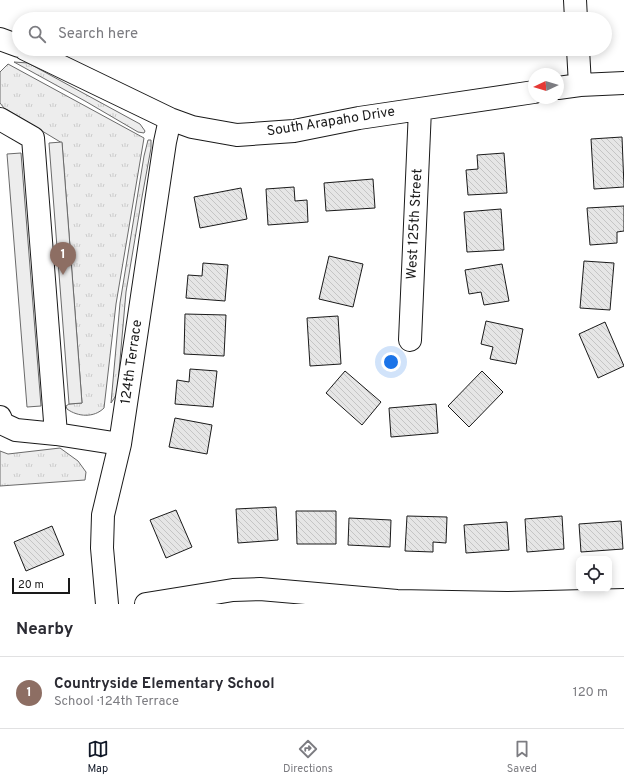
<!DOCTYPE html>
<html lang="en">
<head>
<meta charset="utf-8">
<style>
  :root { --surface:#fff; --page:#f2f2f3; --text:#2b2b33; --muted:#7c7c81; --line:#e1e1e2; --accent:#111827 }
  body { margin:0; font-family:Overpass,sans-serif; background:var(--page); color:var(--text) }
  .controls { position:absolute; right:12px; bottom:12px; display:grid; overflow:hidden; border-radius:8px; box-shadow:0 2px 10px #0003 }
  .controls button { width:36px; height:36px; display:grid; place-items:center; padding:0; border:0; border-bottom:1px solid var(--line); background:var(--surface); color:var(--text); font:20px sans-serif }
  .compass { position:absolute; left:528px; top:68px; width:36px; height:36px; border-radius:50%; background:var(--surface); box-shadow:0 2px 10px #0003; rotate:266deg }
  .scale { position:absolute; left:12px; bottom:10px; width:58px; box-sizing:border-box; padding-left:4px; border:2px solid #1a1a1a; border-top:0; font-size:11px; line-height:14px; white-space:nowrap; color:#1a1a1a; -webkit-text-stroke:3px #fff; paint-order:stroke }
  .you { position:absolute; left:391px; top:362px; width:14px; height:14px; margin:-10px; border:3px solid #fff; border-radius:50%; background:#1a73e8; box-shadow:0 0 0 6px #1a73e833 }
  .badge { display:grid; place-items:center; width:26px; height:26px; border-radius:50%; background:var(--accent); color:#fff; font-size:13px; font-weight:700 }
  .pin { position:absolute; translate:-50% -33px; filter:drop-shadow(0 1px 2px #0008) }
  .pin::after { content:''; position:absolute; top:21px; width:14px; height:12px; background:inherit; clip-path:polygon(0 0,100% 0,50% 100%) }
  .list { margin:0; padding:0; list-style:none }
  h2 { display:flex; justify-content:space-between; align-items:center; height:52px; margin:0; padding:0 16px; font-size:17px }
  h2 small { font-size:13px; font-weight:400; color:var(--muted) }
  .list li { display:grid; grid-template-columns:26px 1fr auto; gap:12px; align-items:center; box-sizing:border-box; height:72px; padding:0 16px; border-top:1px solid var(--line) }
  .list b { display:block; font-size:15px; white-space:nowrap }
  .list p { margin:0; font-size:13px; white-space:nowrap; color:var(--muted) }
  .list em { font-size:13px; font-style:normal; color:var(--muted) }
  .icon { flex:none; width:22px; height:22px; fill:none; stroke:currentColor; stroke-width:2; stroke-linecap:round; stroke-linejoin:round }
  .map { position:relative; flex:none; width:624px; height:604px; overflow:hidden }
  .search { position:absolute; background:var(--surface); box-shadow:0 2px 10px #0003; left:12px; right:12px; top:12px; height:44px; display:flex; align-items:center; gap:10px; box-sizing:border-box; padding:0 14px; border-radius:22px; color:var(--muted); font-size:15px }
  .sheet { height:124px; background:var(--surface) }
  nav { display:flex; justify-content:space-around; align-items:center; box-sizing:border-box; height:56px; border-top:1px solid var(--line); background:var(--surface); font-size:11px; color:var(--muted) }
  nav a { display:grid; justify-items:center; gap:2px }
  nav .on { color:var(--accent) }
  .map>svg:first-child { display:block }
  .grass { fill:url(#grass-tufts); stroke:#6a6a6a }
  .built { fill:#ededed; stroke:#6a6a6a }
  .building { fill:url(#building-back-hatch); stroke:#1a1a1a }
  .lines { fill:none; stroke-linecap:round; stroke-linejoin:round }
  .minor-casing { stroke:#1a1a1a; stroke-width:24 }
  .minor { stroke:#fff; stroke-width:22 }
  .labels { text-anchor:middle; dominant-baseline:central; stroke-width:3; stroke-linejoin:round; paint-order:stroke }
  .street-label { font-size:14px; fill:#1a1a1a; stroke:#fff }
</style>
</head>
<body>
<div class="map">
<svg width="624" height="604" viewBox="0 0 624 604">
  <defs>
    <pattern id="grass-tufts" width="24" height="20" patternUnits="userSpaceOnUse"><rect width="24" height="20" fill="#ededed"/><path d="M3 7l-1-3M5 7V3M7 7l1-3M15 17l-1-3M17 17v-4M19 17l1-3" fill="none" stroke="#cbcbcb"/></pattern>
    <pattern id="building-back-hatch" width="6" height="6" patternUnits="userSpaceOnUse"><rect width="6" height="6" fill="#e6e6e6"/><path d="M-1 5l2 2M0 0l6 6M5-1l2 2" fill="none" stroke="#c5c5c5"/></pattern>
  </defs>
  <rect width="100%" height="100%" fill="#fff"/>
  <path class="grass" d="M 14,62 L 28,63 L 140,124 L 145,131 L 144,133 L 138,132 L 85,101 Z
    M 8,64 L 144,138 L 116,304 L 104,408 C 94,418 78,417 67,409 L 66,406 L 69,404 L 82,403 L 62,143 L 4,108 L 0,103 L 0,72 Z
    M 148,140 L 151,140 L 151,148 L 142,197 L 126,292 L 117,394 L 111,403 L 120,303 L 144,156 Z
    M 60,448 L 78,461 L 86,472 L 85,480 L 0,486 L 0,451 L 8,454 Z"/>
  <path class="built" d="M 62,142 L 82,403 L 69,404 L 49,143 Z
    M 21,153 L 41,406 L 27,407 L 7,154 Z"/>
  <path class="building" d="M 622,137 L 624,187 L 594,189 L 591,139 Z
    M 504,153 L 507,193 L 468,195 L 466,170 L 478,169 L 477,155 Z
    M 373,179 L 375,208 L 326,211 L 324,183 Z
    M 294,187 L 295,201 L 307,200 L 308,222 L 268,225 L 266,189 Z
    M 241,188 L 247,219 L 200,228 L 194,197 Z
    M 624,206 L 624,231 L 617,232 L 617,243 L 590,245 L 587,208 Z
    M 501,209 L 504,250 L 467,252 L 464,212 Z
    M 329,256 L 363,264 L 353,307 L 319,299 Z
    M 584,261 L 614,263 L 610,310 L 580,308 Z
    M 203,263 L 228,265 L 225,301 L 186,298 L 188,275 L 202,276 Z
    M 502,264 L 509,301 L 484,305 L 481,292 L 469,294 L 465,270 Z
    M 185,314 L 226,315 L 224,356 L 184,354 Z
    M 338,316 L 341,364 L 310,366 L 307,318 Z
    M 486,321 L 523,329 L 516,364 L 490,359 L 493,347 L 481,344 Z
    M 605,322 L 624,366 L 598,378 L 579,334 Z
    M 190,369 L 217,371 L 213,407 L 175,404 L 177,380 L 189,382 Z
    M 345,371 L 381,402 L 362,425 L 326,393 Z
    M 482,371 L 503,392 L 469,427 L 448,406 Z
    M 436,404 L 438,433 L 391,437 L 389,408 Z
    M 175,418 L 212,425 L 207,454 L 169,447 Z
    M 276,507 L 278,540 L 238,543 L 236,509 Z
    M 176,510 L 192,547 L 166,558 L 150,520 Z
    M 296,511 L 336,511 L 336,544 L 297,544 Z
    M 407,516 L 447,517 L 446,543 L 433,542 L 433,552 L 405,551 Z
    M 562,516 L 564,549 L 527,552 L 525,519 Z
    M 349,518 L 391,520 L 390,547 L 348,545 Z
    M 621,521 L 623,549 L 581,552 L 579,524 Z
    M 507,522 L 509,550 L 466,553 L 464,525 Z
    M 52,526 L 64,555 L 26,571 L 14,542 Z"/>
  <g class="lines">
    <defs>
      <path id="minor" d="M 575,0 L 576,19
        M 0,39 L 19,46
        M 25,49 L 170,119 L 192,127 L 237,135 L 294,131 L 359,118 L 534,92
        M 578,49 L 580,85
        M 558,88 L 580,85 L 624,83
        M 0,119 L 33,138 L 56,434
        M 410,340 L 420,109
        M 0,417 L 3,424 L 16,430 L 56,434 L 120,444
        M 107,604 L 102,548 L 103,515 L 120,444 L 165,142 L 170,119
        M 146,604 L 233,590 L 260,589 L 397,601 L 507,603 L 624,600"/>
    </defs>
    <use href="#minor" class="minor-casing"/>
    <use href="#minor" class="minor"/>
  </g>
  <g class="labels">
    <g class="street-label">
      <text transform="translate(331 122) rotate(-9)">South Arapaho Drive</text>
      <text transform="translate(415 224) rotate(-87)">West 125th Street</text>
      <text transform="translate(132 362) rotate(-82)">124th Terrace</text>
    </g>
  </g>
</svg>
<div class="controls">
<button><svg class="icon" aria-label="locate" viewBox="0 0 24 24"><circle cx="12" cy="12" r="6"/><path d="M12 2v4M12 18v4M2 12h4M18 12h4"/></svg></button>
</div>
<svg class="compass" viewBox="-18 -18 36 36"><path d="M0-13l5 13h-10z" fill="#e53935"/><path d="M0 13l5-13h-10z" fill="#7c7c81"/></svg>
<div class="scale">20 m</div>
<div class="you"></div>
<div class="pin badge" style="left:63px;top:275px;background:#8d6e63">1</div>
<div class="search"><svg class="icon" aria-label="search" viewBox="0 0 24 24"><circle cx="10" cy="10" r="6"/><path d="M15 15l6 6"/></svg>Search here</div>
</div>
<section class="sheet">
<h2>Nearby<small></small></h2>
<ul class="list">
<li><span class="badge" style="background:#8d6e63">1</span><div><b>Countryside Elementary School</b><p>School · 124th Terrace</p></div><em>120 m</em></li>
</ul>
</section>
<nav>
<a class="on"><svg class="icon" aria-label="map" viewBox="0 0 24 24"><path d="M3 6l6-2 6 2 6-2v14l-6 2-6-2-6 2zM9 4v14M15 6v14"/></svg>Map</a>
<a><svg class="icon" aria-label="directions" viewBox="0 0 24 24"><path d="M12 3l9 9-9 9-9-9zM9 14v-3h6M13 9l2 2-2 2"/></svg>Directions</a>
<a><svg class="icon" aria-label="saved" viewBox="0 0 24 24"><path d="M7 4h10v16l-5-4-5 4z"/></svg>Saved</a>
</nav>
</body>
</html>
